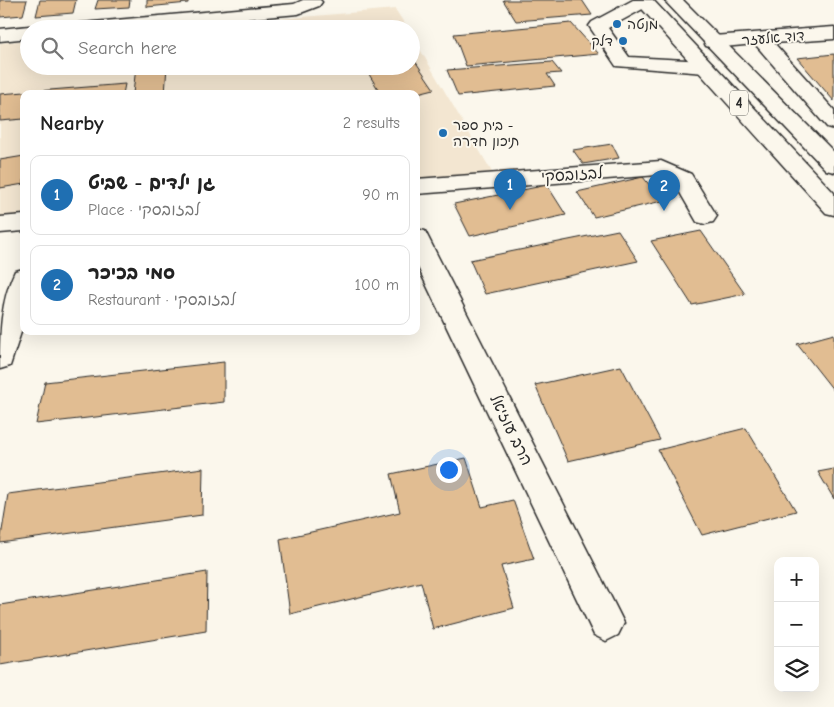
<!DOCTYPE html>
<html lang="en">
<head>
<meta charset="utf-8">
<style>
  :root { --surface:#fff; --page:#f6f6f6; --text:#222; --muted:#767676; --line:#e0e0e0; --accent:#1f6fb2 }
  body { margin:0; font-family:"Comic Neue","Playpen Sans Hebrew",sans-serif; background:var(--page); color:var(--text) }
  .controls { position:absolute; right:15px; bottom:15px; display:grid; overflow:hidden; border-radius:10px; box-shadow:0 5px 20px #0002 }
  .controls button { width:45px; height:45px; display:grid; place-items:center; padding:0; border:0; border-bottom:1px solid var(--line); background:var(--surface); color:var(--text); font:25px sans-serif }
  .you { position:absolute; left:448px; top:469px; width:18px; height:18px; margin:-12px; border:4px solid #fff; border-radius:50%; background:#1a73e8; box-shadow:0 0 0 8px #1a73e833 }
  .badge { display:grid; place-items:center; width:32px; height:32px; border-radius:50%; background:var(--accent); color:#fff; font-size:16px; font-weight:700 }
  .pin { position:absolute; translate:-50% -41px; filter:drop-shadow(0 1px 2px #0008) }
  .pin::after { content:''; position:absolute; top:26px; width:18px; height:15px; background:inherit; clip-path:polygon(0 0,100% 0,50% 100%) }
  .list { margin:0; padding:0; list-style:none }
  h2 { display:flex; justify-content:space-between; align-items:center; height:65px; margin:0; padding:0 20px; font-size:21px }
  h2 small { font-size:16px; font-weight:400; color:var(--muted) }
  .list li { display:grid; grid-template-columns:32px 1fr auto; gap:15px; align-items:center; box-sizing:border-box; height:80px; margin:0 10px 10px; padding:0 10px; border:1px solid var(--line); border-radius:10px }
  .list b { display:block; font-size:19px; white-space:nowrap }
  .list p { margin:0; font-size:16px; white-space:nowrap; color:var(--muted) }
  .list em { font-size:16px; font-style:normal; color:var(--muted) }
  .icon { flex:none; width:28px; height:28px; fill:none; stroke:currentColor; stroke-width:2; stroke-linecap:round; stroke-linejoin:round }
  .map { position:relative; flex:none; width:834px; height:707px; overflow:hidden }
  .search { position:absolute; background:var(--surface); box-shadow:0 5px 20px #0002; left:20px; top:20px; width:400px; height:55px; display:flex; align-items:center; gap:12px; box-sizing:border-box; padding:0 18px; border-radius:28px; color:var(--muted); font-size:19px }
  .panel { position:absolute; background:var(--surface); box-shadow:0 5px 20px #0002; left:20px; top:90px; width:400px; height:245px; border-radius:10px }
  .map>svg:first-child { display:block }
  .built { fill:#f3e6d1 }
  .building { fill:#e1bd92; stroke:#2b2b2b }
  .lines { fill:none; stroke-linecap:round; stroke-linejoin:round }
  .minor-casing { stroke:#2b2b2b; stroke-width:3 }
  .highway-casing { stroke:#2b2b2b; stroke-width:3 }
  .minor { fill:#fbf7ec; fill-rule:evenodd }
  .highway { fill:#fbf7ec; fill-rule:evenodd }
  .poi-dot { fill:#1f6fb2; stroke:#fbf7ec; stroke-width:2 }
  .labels { text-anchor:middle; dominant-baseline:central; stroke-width:4; stroke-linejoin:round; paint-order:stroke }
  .far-poi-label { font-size:14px; fill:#2b2b2b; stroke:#fbf7ec; text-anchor:start }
  .far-street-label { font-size:14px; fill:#2b2b2b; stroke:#fbf7ec }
  .shield { fill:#fbf7ec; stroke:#696865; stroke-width:1 }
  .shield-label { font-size:15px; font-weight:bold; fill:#2b2b2b }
  .street-label { font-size:16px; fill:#2b2b2b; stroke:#fbf7ec }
</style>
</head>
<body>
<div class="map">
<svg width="834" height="707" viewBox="0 0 834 707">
  <rect width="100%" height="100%" fill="#fbf7ec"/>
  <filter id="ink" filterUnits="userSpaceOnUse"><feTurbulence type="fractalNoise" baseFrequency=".02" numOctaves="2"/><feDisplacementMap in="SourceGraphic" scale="10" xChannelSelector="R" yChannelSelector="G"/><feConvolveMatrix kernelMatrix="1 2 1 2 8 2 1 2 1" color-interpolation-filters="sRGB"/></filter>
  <g filter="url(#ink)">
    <path class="built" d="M 395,9 L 408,29 L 164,29 Z
      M 411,34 L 492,172 L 416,179 L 416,94 L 24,94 L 24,216 L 0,218 L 0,43 L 29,40 L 29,66 L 411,66 Z"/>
    <path class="building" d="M 0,0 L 27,0 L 23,15 L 0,17 Z
      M 40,0 L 76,0 L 73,13 L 36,16 Z
      M 98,0 L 130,0 L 129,7 L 95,9 Z
      M 147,0 L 188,0 L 188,3 L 147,7 Z
      M 503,0 L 582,0 L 592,15 L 516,21 Z
      M 571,23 L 599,54 L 466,66 L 454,34 Z
      M 380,24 L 383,29 L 356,29 Z
      M 834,54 L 834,101 L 797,58 Z
      M 415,61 L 434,89 L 414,94 L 381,94 L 367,71 L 391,66 L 411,66 L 411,62 Z
      M 552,62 L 561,73 L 547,74 L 555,86 L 458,96 L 447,70 Z
      M 136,66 L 167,66 L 165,94 L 133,94 Z
      M 125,84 L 123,94 L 24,94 L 24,119 L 0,121 L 0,94 Z
      M 612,144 L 619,158 L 583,164 L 573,150 Z
      M 24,156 L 24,184 L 0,188 L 0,160 Z
      M 643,177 L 662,201 L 594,217 L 577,192 Z
      M 547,185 L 566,215 L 470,236 L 454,204 Z
      M 618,230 L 638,261 L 485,294 L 470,260 Z
      M 701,231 L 745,294 L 692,305 L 651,241 Z
      M 834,334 L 834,391 L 797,344 Z
      M 224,362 L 224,402 L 36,424 L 45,382 Z
      M 621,366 L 660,440 L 568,461 L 535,385 Z
      M 746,428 L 796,511 L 702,535 L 658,450 Z
      M 466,458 L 482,507 L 513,500 L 534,559 L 501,566 L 514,608 L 433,629 L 421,582 L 290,614 L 280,539 L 400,512 L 391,474 Z
      M 203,468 L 202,515 L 0,543 L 8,494 Z
      M 834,469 L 834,499 L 818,472 Z
      M 207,572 L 206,631 L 0,665 L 0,605 Z"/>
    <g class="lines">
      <defs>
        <path id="minor" d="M 303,0 L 320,0 L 322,2 L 319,6 L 298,14 L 135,29 L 62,29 L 65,25 L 71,24 L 294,4 Z
          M 633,0 L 653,1 L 650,5 L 608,28 L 629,57 L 705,61 L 712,63 L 715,67 L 712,71 L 705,73 L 616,66 L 589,26 L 592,22 Z
          M 29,26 L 36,29 L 29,29 L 29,38 L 0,41 L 0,29 Z
          M 834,27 L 834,39 L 774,43 L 834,110 L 834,129 L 827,127 L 755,44 L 713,48 L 706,46 L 704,42 L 706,38 L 713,36 Z
          M 661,161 L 691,174 L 717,216 L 713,222 L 705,224 L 697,222 L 675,184 L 658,175 L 416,194 L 416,179 Z
          M 24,215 L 24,231 L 0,233 L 0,217 Z
          M 416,229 L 425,231 L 428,237 L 618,611 L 624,623 L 618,635 L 606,641 L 594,635 L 416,263 Z
          M 24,269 L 24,323 L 10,366 L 0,369 C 0,335 0,302 15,271 Z"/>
        <path id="highway" d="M 634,0 L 653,0 L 834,193 L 834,215 L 826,213 Z
          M 664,0 L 683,0 L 834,152 L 834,172 L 826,170 Z"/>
      </defs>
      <use href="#minor" class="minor-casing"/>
      <use href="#highway" class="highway-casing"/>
      <use href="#minor" class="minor"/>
      <use href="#highway" class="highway"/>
    </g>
  </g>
  <g class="poi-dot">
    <circle cx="617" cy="24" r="5"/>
    <circle cx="623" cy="41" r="5"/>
    <circle cx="443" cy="133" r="5"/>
  </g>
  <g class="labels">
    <g class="far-poi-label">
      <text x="627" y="24">מנטה</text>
      <text x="613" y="41" text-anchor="end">דלק</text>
      <text x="453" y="125">בית ספר -<tspan x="453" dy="16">תיכון חדרה</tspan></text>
    </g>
    <g class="far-street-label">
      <text transform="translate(773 38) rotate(-5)">דוד אלעזר</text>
    </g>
    <rect class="shield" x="730" y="90.5" width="18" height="25" rx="4"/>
    <g class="shield-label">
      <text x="739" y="103">4</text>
    </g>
    <g class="street-label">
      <text transform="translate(572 175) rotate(-4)">לבזובסקי</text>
      <text transform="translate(511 430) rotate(64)">הרב עוזיאל</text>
    </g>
  </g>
</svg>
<div class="controls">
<button>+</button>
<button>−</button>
<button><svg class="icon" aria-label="layers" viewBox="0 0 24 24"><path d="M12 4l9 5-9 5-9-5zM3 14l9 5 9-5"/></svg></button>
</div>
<div class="you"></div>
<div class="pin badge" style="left:510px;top:210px">1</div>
<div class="pin badge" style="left:664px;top:211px">2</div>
<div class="search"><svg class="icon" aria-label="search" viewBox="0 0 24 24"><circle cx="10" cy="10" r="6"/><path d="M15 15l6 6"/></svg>Search here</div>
<section class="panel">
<h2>Nearby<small>2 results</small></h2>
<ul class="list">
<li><span class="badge">1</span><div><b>גן ילדים - שביט</b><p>Place · לבזובסקי</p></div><em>90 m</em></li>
<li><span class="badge">2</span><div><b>סמי בכיכר</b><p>Restaurant · לבזובסקי</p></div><em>100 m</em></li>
</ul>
</section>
</div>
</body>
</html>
